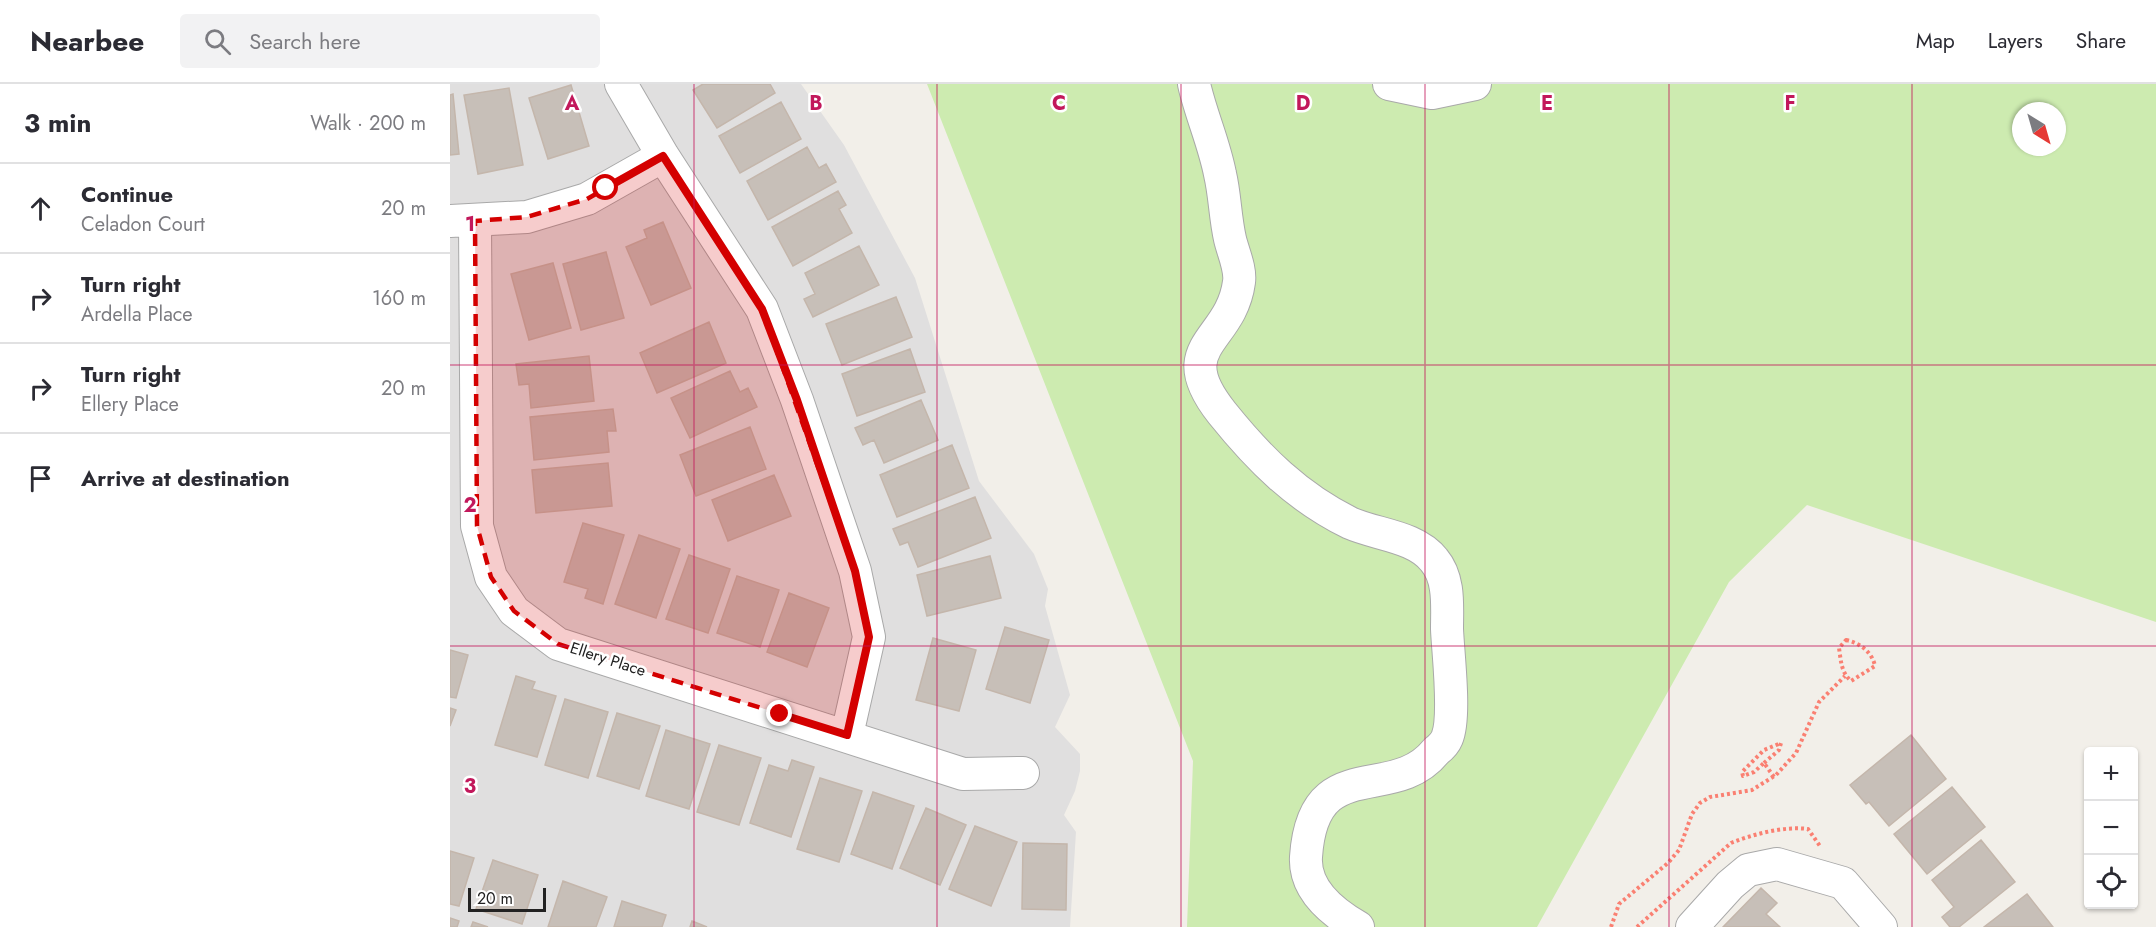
<!DOCTYPE html>
<html lang="en">
<head>
<meta charset="utf-8">
<style>
  :root { --surface:#fff; --page:#f2f2f3; --text:#2b2b33; --muted:#7c7c81; --line:#e1e1e2 }
  body { margin:0; font-family:Jost,sans-serif; background:var(--page); color:var(--text) }
  .controls { position:absolute; right:18px; bottom:18px; display:grid; overflow:hidden; border-radius:6px; box-shadow:0 2px 4px #0004 }
  .controls button { width:54px; height:54px; display:grid; place-items:center; padding:0; border:0; border-bottom:2px solid var(--line); background:var(--surface); color:var(--text); font:30px sans-serif }
  .compass { position:absolute; left:1562px; top:18px; width:54px; height:54px; border-radius:50%; background:var(--surface); box-shadow:0 2px 4px #0004; rotate:143deg }
  .scale { position:absolute; left:18px; bottom:15px; width:78px; box-sizing:border-box; padding-left:6px; border:3px solid #222; border-top:0; font-size:16px; line-height:21px; white-space:nowrap; color:#222; -webkit-text-stroke:4px #fff; paint-order:stroke }
  .stop { position:absolute; width:18px; height:18px; margin:-14px; border:4px solid #d40000; border-radius:50%; background:#fff }
  .stop.end { background:#d40000; border-color:#fff; box-shadow:0 2px 6px #0008 }
  .list { margin:0; padding:0; list-style:none }
  h2 { display:flex; justify-content:space-between; align-items:center; height:78px; margin:0; padding:0 24px; font-size:26px }
  h2 small { font-size:20px; font-weight:400; color:var(--muted) }
  .list li { display:grid; grid-template-columns:39px 1fr auto; gap:18px; align-items:center; box-sizing:border-box; height:90px; padding:0 24px; border-top:2px solid var(--line) }
  .list b { display:block; font-size:22px; white-space:nowrap }
  .list p { margin:0; font-size:20px; white-space:nowrap; color:var(--muted) }
  .list em { font-size:20px; font-style:normal; color:var(--muted) }
  .icon { flex:none; width:33px; height:33px; fill:none; stroke:currentColor; stroke-width:2; stroke-linecap:round; stroke-linejoin:round }
  .map { position:relative; flex:none; width:1706px; height:843px; overflow:hidden }
  header { display:flex; align-items:center; gap:36px; box-sizing:border-box; height:84px; padding:0 30px; background:var(--surface); border-bottom:2px solid var(--line) }
  header strong { font-size:28px }
  nav { display:flex; gap:33px; margin-inline-start:auto; font-size:21px }
  .search { width:420px; height:54px; background:var(--page); display:flex; align-items:center; gap:15px; box-sizing:border-box; padding:0 21px; border-radius:6px; color:var(--muted); font-size:22px }
  main { display:flex }
  aside { flex:1; background:var(--surface) }
  .map>svg:first-child { display:block }
  .residential { fill:#e0dfdf }
  .grass { fill:#cdebb0; fill-rule:evenodd }
  .building { fill:#c7bfb8; stroke:#c4b6ab; stroke-width:1.5 }
  .lines { fill:none; stroke-linecap:round; stroke-linejoin:round }
  .minor-casing { stroke:#a9a9a9; stroke-width:34 }
  .path { stroke:#fa8072; stroke-width:4; stroke-dasharray:3 3; stroke-linecap:butt }
  .minor { stroke:#fff; stroke-width:32 }
  .route { stroke:#d40000; stroke-width:8 }
  .marked { fill:#d40000; fill-opacity:0.2; stroke:#d40000; stroke-width:4.5; stroke-dasharray:12 8; stroke-linejoin:round }
  .grid { fill:none; stroke:#c2185b; stroke-width:1.5; stroke-opacity:0.55 }
  .labels { text-anchor:middle; dominant-baseline:central; stroke-width:5; stroke-linejoin:round; paint-order:stroke }
  .street-label { font-size:16px; fill:#222; stroke:#fff }
  .grid-label { font-size:20px; text-anchor:middle; font-weight:bold; fill:#c2185b; stroke:#fff; stroke-width:5; stroke-linejoin:round; paint-order:stroke }
</style>
</head>
<body>
<header>
<strong>Nearbee</strong>
<div class="search"><svg class="icon" aria-label="search" viewBox="0 0 24 24"><circle cx="10" cy="10" r="6"/><path d="M15 15l6 6"/></svg>Search here</div>
<nav><a>Map</a><a>Layers</a><a>Share</a></nav>
</header>
<main>
<aside>
<h2>3 min<small>Walk · 200 m</small></h2>
<ul class="list">
<li><svg class="icon" aria-label="ahead" viewBox="0 0 24 24"><path d="M12 20V5M6 11l6-6 6 6"/></svg><div><b>Continue</b><p>Celadon Court</p></div><em>20 m</em></li>
<li><svg class="icon" aria-label="right" viewBox="0 0 24 24"><path d="M7 20v-9h11M14 6l5 5-5 5"/></svg><div><b>Turn right</b><p>Ardella Place</p></div><em>160 m</em></li>
<li><svg class="icon" aria-label="right" viewBox="0 0 24 24"><path d="M7 20v-9h11M14 6l5 5-5 5"/></svg><div><b>Turn right</b><p>Ellery Place</p></div><em>20 m</em></li>
<li><svg class="icon" aria-label="arrive" viewBox="0 0 24 24"><path d="M6 21V4h12l-3 4 3 4H6"/></svg><div><b>Arrive at destination</b></div></li>
</ul>
</aside>
<div class="map">
<svg width="1706" height="843" viewBox="0 0 1706 843">
  <rect width="100%" height="100%" fill="#f2efe9"/>
  <path class="residential" d="M 0,0 L 351,0 L 394,61 L 465,194 L 529,397 L 584,470 L 598,505 L 595,522 L 620,611 L 605,643 L 630,670 L 630,687 L 625,707 L 614,731 L 626,748 L 620,843 L 0,843 Z"/>
  <path class="grass" d="M 477,0 L 1706,0 L 1706,538 L 1357,421 L 1279,498 L 1087,843 L 737,843 L 743,677 ZM 1571,27 L 1607,27 L 1607,63 L 1571,63 Z"/>
  <path class="building" d="M 253,0 L 320,0 L 325,9 L 267,44 L 243,6 Z
    M 121,1 L 139,62 L 98,75 L 79,14 Z
    M 59,4 L 73,81 L 28,90 L 14,11 Z
    M 3,10 L 9,70 L 0,71 L 0,11 Z
    M 331,18 L 351,55 L 290,89 L 269,52 Z
    M 357,63 L 369,84 L 376,80 L 386,98 L 318,136 L 297,97 Z
    M 388,107 L 396,121 L 389,125 L 402,149 L 343,182 L 322,143 Z
    M 213,138 L 241,204 L 201,221 L 176,163 L 197,154 L 194,146 Z
    M 409,162 L 429,201 L 363,233 L 354,215 L 365,210 L 355,189 Z
    M 156,168 L 174,234 L 131,246 L 113,180 Z
    M 103,179 L 121,244 L 79,256 L 61,190 Z
    M 446,213 L 462,253 L 392,281 L 376,240 Z
    M 259,238 L 276,279 L 207,309 L 190,269 Z
    M 460,265 L 475,308 L 407,332 L 392,290 Z
    M 139,272 L 144,317 L 81,324 L 79,300 L 69,301 L 66,280 Z
    M 280,287 L 290,308 L 298,304 L 307,323 L 240,354 L 221,314 Z
    M 471,316 L 488,356 L 434,379 L 424,356 L 413,361 L 405,344 Z
    M 163,325 L 166,347 L 157,347 L 159,368 L 84,376 L 80,333 Z
    M 300,343 L 316,385 L 246,412 L 230,371 Z
    M 502,361 L 519,404 L 447,433 L 430,391 Z
    M 158,379 L 162,422 L 86,429 L 82,386 Z
    M 324,391 L 341,432 L 278,457 L 262,416 Z
    M 525,413 L 541,454 L 468,483 L 458,458 L 450,461 L 443,445 Z
    M 133,439 L 174,451 L 153,520 L 135,514 L 138,505 L 114,498 Z
    M 189,451 L 230,465 L 206,534 L 165,520 Z
    M 239,471 L 280,485 L 258,549 L 216,535 Z
    M 540,472 L 551,514 L 477,532 L 467,491 Z
    M 287,492 L 329,506 L 310,563 L 267,549 Z
    M 339,509 L 379,524 L 357,583 L 317,568 Z
    M 555,543 L 599,556 L 580,619 L 536,605 Z
    M 483,554 L 526,566 L 509,627 L 466,616 Z
    M 0,566 L 18,571 L 6,614 L 0,613 Z
    M 66,592 L 85,598 L 82,605 L 106,612 L 87,673 L 45,661 Z
    M 115,615 L 158,628 L 138,694 L 95,681 Z
    M 0,624 L 6,626 L 0,642 Z
    M 167,629 L 210,642 L 189,705 L 147,692 Z
    M 216,646 L 260,660 L 239,725 L 196,712 Z
    M 1461,651 L 1496,695 L 1439,742 L 1419,718 L 1416,720 L 1400,701 Z
    M 269,661 L 311,674 L 289,741 L 247,728 Z
    M 342,676 L 364,683 L 341,753 L 300,739 L 319,681 L 338,687 Z
    M 370,694 L 412,707 L 389,778 L 347,765 Z
    M 1502,703 L 1535,743 L 1477,790 L 1444,750 Z
    M 423,708 L 464,722 L 442,785 L 401,770 Z
    M 476,724 L 516,741 L 490,801 L 450,784 Z
    M 525,742 L 567,758 L 541,822 L 499,805 Z
    M 1531,756 L 1565,798 L 1509,843 L 1500,843 L 1492,833 L 1504,823 L 1482,796 Z
    M 573,759 L 617,760 L 616,826 L 572,825 Z
    M 0,767 L 24,774 L 9,822 L 0,820 Z
    M 43,776 L 88,791 L 72,840 L 26,825 Z
    M 113,797 L 157,813 L 146,843 L 98,843 Z
    M 1311,804 L 1327,819 L 1316,830 L 1330,843 L 1273,843 Z
    M 1577,810 L 1603,843 L 1534,843 Z
    M 172,817 L 216,831 L 212,843 L 164,843 Z
    M 0,834 L 9,837 L 7,843 L 0,843 Z
    M 242,837 L 257,843 L 240,843 Z
    M 23,838 L 38,843 L 21,843 Z"/>
  <g class="lines">
    <defs>
      <path id="minor" d="M 171,0 L 213,72 L 312,225 L 347,316 L 405,487 L 419,553 L 397,651
        M 744,0 C 751,31 764,59 770,90 C 775,111 775,133 780,155 C 783,168 791,185 789,198 C 781,259 718,261 772,329 C 809,375 847,413 900,439 C 927,451 965,452 984,476 C 1000,495 997,522 997,545 C 998,570 1006,633 997,654 C 995,659 990,664 986,667 C 943,721 863,666 856,773 C 854,806 882,828 908,843
        M 939,0 L 982,9 L 1025,0
        M 0,137 L 77,133 L 137,115 L 213,72
        M 25,137 L 27,442 L 41,493 L 64,527 L 108,560 L 513,690 L 573,689
        M 1242,843 L 1280,801 L 1298,786 L 1327,780 L 1393,799 L 1431,843"/>
    </defs>
    <use href="#minor" class="minor-casing"/>
    <path class="path" d="M 1396,556 C 1410,559 1422,568 1425,582 L 1401,597 C 1391,588 1391,577 1389,564 Z
      M 1314,679 L 1329,666 L 1331,659 L 1314,666 L 1292,688 L 1293,692 L 1304,688 L 1314,679 L 1324,693
      M 1161,843 L 1169,820 L 1218,779 L 1229,766 L 1242,730 L 1250,719 L 1260,713 L 1302,706 L 1326,691 L 1346,669 L 1369,618 L 1395,592
      M 1187,843 L 1281,759 C 1304,750 1333,742 1358,745 L 1370,762"/>
    <use href="#minor" class="minor"/>
  </g>
  <g class="lines">
    <path class="route" d="M 156,104 L 213,72 L 312,225 L 347,316 L 405,487 L 419,553 L 397,651 L 330,630"/>
  </g>
  <path class="marked" d="M 213,72 L 312,225 L 405,487 L 419,553 L 397,651 L 108,560 L 64,527 L 41,493 L 27,442 L 25,137 L 77,133 L 137,115 Z"/>
  <path class="grid" d="M 244,0 L 244,843M 487,0 L 487,843M 731,0 L 731,843M 975,0 L 975,843M 1219,0 L 1219,843M 1462,0 L 1462,843M 0,281 L 1706,281M 0,562 L 1706,562"/>
  <g class="labels">
    <g class="street-label">
      <text transform="translate(158 575) rotate(18)">Ellery Place</text>
    </g>
  </g>
  <g class="grid-label">
    <text x="122" y="26">A</text>
    <text x="366" y="26">B</text>
    <text x="609" y="26">C</text>
    <text x="853" y="26">D</text>
    <text x="1097" y="26">E</text>
    <text x="1340" y="26">F</text>
    <text x="20" y="147">1</text>
    <text x="20" y="428">2</text>
    <text x="20" y="709">3</text>
  </g>
</svg>
<div class="controls">
<button>+</button>
<button>−</button>
<button><svg class="icon" aria-label="locate" viewBox="0 0 24 24"><circle cx="12" cy="12" r="6"/><path d="M12 2v4M12 18v4M2 12h4M18 12h4"/></svg></button>
</div>
<svg class="compass" viewBox="-18 -18 36 36"><path d="M0-13l5 13h-10z" fill="#e53935"/><path d="M0 13l5-13h-10z" fill="#7c7c81"/></svg>
<div class="scale">20 m</div>
<div class="stop" style="left:156px;top:104px"></div>
<div class="stop end" style="left:330px;top:630px"></div>
</div>
</main>
</body>
</html>
